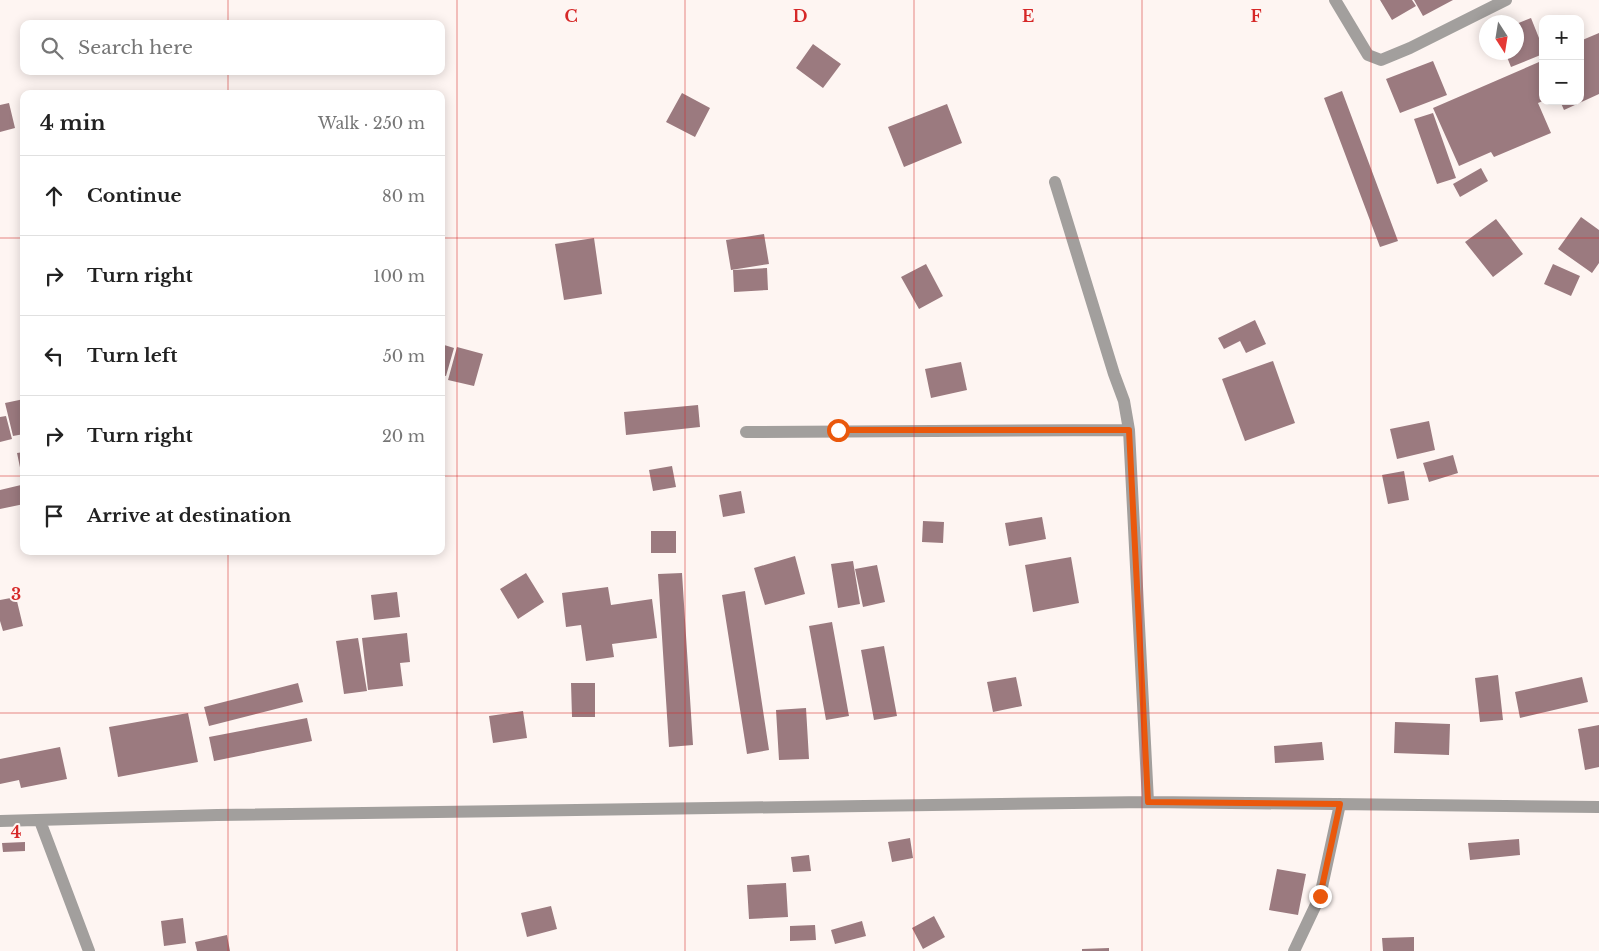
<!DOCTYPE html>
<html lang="en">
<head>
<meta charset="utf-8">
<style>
  :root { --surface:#fff; --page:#f2f2f2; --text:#222; --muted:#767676; --line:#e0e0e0 }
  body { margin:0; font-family:"Libre Baskerville",serif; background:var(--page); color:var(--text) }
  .controls { position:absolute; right:15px; top:15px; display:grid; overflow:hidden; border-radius:10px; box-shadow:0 2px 12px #0003 }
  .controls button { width:45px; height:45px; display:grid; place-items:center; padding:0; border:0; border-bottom:1px solid var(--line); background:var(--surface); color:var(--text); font:25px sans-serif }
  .compass { position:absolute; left:1479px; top:15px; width:45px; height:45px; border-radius:50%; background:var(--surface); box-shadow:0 2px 12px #0003; rotate:168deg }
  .stop { position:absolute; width:15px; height:15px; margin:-11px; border:4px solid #ea580c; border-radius:50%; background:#fff }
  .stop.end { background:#ea580c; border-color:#fff; box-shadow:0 1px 5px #0008 }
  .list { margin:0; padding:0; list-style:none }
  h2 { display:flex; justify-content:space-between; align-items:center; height:65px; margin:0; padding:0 20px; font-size:21px }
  h2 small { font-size:16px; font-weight:400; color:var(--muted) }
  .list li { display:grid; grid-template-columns:32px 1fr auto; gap:15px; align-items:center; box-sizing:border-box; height:80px; padding:0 20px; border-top:1px solid var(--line) }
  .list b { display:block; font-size:19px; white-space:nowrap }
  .list em { font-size:16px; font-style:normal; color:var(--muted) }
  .icon { flex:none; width:28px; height:28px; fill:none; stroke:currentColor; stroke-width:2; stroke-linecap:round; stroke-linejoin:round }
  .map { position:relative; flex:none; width:1599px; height:951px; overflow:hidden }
  .search { position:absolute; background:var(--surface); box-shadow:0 2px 12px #0003; left:20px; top:20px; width:425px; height:55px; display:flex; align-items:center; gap:12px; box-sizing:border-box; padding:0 18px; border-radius:10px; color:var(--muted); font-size:19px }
  .panel { position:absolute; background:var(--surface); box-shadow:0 2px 12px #0003; left:20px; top:90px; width:425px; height:465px; border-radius:10px }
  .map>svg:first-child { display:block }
  .building { fill:#9b7a7f }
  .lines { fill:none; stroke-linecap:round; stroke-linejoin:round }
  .street { stroke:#a29f9d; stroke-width:12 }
  .route { stroke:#ea580c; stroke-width:6 }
  .grid { fill:none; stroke:#d62828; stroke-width:1; stroke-opacity:0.55 }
  .grid-label { font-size:16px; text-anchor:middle; font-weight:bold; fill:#d62828; stroke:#fef5f2; stroke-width:4; stroke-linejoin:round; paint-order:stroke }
</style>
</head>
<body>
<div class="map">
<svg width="1599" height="951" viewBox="0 0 1599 951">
  <rect width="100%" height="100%" fill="#fef5f2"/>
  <path class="building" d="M 1380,0 L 1412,0 L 1416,6 L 1392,20 Z
    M 1414,0 L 1453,0 L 1423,16 Z
    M 1531,18 L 1543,48 L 1543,54 L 1511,67 L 1505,52 L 1516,52 L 1516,24 Z
    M 1599,33 L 1599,94 L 1564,110 L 1560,101 L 1580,101 L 1580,41 Z
    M 813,44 L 841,64 L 823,88 L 796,68 Z
    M 1433,61 L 1447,95 L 1400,113 L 1386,79 Z
    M 1539,62 L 1543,70 L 1543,101 L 1538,103 L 1551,133 L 1494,157 L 1491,152 L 1459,166 L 1433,108 Z
    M 1342,91 L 1398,241 L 1380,247 L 1324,98 Z
    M 682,93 L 710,108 L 695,137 L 666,122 Z
    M 9,103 L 15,128 L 0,132 L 0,105 Z
    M 947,104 L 962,143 L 904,167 L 888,127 Z
    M 1433,113 L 1456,178 L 1437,184 L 1414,119 Z
    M 1481,168 L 1488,181 L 1460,197 L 1453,184 Z
    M 1581,217 L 1599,230 L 1599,263 L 1592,273 L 1558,249 Z
    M 1496,219 L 1523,254 L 1493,277 L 1465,242 Z
    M 764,234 L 769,264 L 731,270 L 726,240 Z
    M 594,238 L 602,294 L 564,300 L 555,244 Z
    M 926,264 L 943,296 L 919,309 L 901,277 Z
    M 1553,264 L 1580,276 L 1571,296 L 1544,284 Z
    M 767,268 L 768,290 L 734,292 L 733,270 Z
    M 1255,320 L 1266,344 L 1246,353 L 1240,341 L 1224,349 L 1218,338 Z
    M 441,344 L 454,348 L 446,376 L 441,375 Z
    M 457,347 L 483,354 L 474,386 L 448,380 Z
    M 1273,361 L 1295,423 L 1245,441 L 1222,379 Z
    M 961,362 L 967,390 L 931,398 L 925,369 Z
    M 24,399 L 24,434 L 13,436 L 5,403 Z
    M 698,405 L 700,427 L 626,435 L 624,412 Z
    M 6,416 L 12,439 L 0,442 L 0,417 Z
    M 1429,421 L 1435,450 L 1397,459 L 1390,429 Z
    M 24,452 L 24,482 L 23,482 L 17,453 Z
    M 1453,455 L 1458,473 L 1429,482 L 1423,463 Z
    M 672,466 L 676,487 L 653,491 L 649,470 Z
    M 1404,471 L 1409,500 L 1388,504 L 1382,475 Z
    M 21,485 L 24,504 L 0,509 L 0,490 Z
    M 741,491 L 745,513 L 723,517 L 719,495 Z
    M 1042,517 L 1046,539 L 1009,546 L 1005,523 Z
    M 923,521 L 944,522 L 943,543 L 922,542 Z
    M 651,531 L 676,531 L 676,553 L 651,553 Z
    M 795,556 L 805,594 L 765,605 L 754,568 Z
    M 1071,557 L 1079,603 L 1033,612 L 1025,565 Z
    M 853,561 L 860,604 L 838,608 L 831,564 Z
    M 877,565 L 885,602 L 863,607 L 855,569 Z
    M 526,573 L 544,602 L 518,619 L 500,589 Z
    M 682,573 L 693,745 L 669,747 L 658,574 Z
    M 608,587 L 611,605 L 652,599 L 657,638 L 612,644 L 614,657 L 586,661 L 581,625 L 566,627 L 562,593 Z
    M 745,591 L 769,750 L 747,754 L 722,595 Z
    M 397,592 L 400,617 L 374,620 L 371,595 Z
    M 16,597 L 23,626 L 3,631 L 0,621 L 0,600 Z
    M 832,622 L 849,716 L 826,720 L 809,626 Z
    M 407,633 L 410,662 L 400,663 L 403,686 L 368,690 L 362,638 Z
    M 358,638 L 367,691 L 344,694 L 336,641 Z
    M 884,646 L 897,716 L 874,720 L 861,650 Z
    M 1498,675 L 1503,720 L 1480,722 L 1475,678 Z
    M 1016,677 L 1022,706 L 993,712 L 987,682 Z
    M 1582,677 L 1588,702 L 1520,718 L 1515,692 Z
    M 298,683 L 303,702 L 209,726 L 204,707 Z
    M 571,683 L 595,683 L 595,717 L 572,717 Z
    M 806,708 L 809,759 L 779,760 L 776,710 Z
    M 523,711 L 527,738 L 493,743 L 489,716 Z
    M 188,713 L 198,762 L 118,777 L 109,727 Z
    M 307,718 L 312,741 L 214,761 L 209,737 Z
    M 1395,722 L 1450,724 L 1449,755 L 1394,753 Z
    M 1599,725 L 1599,767 L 1585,770 L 1578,729 Z
    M 1322,742 L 1324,760 L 1275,763 L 1274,746 Z
    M 60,747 L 67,779 L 21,788 L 19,780 L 0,784 L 0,759 Z
    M 910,838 L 913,858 L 892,862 L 888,842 Z
    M 1519,839 L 1520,855 L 1470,860 L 1468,843 Z
    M 25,842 L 25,851 L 3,852 L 2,843 Z
    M 809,855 L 811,871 L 793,872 L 791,857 Z
    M 1277,869 L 1306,874 L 1298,915 L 1269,910 Z
    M 786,883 L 788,917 L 749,919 L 747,885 Z
    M 551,906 L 557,929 L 527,937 L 521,913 Z
    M 934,916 L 945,937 L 923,949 L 912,928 Z
    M 183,918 L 186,943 L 164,946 L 161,921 Z
    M 862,921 L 866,936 L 835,944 L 831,930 Z
    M 815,925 L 816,940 L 790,941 L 790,926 Z
    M 227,935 L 230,951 L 197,951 L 195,942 Z
    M 1414,937 L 1414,951 L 1383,951 L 1382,938 Z
    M 1109,948 L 1109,951 L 1082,951 L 1082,949 Z"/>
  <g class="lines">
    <path class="street" d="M 1335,0 L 1368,55 L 1381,60 L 1410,48 L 1506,0
      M 1055,182 L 1114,374 L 1124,401 L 1129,430 L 1148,802
      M 746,432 L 1129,430
      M 0,821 L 217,815 L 1148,802 L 1599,807
      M 40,821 L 89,951
      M 1294,951 L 1320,896 L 1340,804"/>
  </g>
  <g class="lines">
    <path class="route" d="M 838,430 L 1129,430 L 1148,802 L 1340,804 L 1320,896"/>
  </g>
  <path class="grid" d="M 228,0 L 228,24M 457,0 L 457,951M 685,0 L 685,951M 914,0 L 914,951M 1142,0 L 1142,951M 1371,0 L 1371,951M 228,71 L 228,94M 0,238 L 24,238M 441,238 L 1599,238M 0,476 L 24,476M 441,476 L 1599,476M 228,551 L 228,951M 0,713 L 1599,713"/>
  <g class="grid-label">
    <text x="571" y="22">C</text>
    <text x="800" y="22">D</text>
    <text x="1028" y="22">E</text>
    <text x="1256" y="22">F</text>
    <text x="16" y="600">3</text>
    <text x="16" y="838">4</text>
  </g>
</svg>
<div class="controls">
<button>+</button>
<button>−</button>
</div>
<svg class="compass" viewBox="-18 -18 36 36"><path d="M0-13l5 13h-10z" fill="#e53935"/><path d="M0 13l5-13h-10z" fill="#767676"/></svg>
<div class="stop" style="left:838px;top:430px"></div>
<div class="stop end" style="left:1320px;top:896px"></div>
<div class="search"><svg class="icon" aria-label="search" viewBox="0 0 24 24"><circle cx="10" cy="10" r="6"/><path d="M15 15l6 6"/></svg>Search here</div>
<section class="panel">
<h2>4 min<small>Walk · 250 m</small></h2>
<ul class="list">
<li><svg class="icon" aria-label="ahead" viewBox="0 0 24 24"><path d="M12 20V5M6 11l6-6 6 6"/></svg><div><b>Continue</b></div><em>80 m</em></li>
<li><svg class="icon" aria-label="right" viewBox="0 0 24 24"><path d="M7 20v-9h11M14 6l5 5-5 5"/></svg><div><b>Turn right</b></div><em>100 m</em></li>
<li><svg class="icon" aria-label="left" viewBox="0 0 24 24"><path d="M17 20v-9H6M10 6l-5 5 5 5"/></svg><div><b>Turn left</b></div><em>50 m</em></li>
<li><svg class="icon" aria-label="right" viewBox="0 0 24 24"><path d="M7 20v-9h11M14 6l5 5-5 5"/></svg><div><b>Turn right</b></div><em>20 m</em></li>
<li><svg class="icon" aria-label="arrive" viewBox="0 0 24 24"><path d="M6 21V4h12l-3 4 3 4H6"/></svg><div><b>Arrive at destination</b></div></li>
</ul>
</section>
</div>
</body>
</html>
